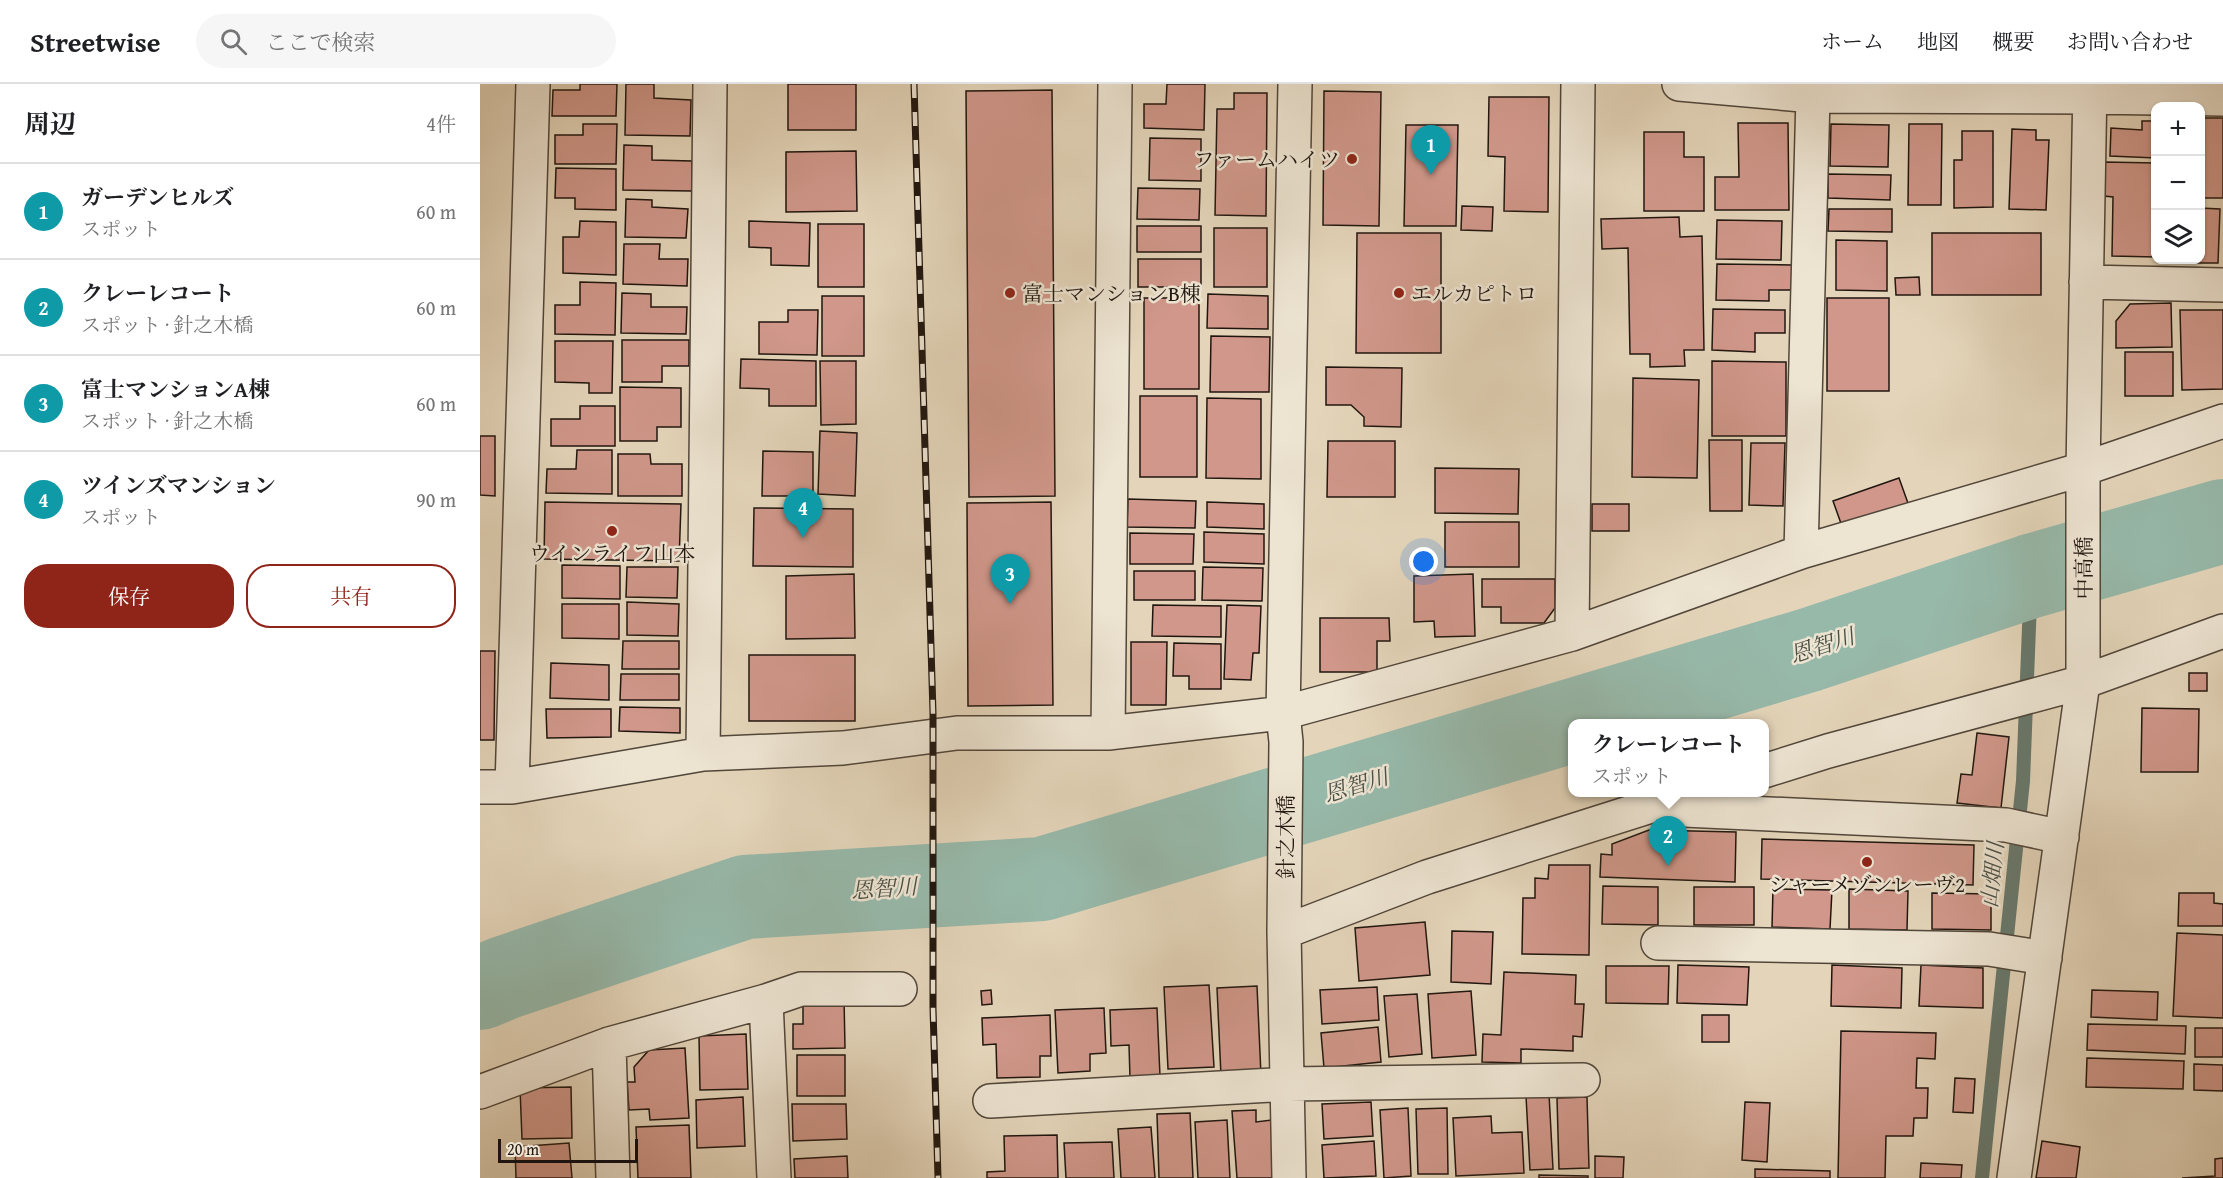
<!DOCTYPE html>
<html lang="ja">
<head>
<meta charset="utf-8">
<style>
  :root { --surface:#fff; --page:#f6f6f6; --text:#202124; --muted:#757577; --line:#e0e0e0; --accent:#8f2418 }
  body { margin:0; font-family:"Gentium Book Plus","Noto Serif JP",serif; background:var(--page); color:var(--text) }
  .controls { position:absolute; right:18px; top:18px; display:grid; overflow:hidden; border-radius:12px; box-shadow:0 2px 4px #0004 }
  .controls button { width:54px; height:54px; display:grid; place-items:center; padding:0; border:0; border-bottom:2px solid var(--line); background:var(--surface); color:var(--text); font:30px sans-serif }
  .scale { position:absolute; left:18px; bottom:15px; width:140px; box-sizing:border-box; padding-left:6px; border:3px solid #20160f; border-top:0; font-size:16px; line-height:21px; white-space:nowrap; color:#20160f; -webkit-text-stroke:4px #ede4d2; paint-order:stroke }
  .you { position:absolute; left:944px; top:478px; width:21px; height:21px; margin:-15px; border:4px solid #fff; border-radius:50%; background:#1a73e8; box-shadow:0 0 0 9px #1a73e833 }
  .badge { display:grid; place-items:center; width:39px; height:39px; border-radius:50%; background:var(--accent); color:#fff; font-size:20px; font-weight:700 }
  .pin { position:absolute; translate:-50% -50px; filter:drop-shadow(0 2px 3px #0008) }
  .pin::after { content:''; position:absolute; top:32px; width:21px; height:18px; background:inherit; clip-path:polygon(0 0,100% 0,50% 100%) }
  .popup { position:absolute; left:1088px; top:635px; width:201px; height:78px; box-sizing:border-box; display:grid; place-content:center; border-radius:12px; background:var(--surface); filter:drop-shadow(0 2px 4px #0005); font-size:20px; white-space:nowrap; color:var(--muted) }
  .popup b { font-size:22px; color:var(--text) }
  .popup::after { content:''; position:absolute; left:50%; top:100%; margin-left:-12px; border:12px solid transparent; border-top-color:var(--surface) }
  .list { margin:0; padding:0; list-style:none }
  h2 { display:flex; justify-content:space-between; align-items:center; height:78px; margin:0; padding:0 24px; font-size:26px }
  h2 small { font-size:20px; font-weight:400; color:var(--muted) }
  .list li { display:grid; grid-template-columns:39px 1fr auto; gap:18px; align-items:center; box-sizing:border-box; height:96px; padding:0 24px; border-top:2px solid var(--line) }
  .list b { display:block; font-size:22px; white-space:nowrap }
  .list p { margin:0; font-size:20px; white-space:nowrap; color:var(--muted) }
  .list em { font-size:20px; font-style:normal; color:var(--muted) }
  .actions { display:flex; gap:12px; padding:18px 24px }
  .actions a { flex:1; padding:14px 0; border:2px solid var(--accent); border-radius:24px; text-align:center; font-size:21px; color:var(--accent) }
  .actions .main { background:var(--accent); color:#fff }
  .icon { flex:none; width:33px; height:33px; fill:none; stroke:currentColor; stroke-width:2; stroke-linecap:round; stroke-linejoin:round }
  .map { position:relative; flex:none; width:1743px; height:1094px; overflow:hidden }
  header { display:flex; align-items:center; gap:36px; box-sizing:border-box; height:84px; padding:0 30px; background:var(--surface); border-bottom:2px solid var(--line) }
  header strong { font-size:28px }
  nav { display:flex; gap:33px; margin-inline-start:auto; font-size:21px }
  .search { width:420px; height:54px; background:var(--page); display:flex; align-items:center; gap:15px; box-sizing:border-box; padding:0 21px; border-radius:33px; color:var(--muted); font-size:22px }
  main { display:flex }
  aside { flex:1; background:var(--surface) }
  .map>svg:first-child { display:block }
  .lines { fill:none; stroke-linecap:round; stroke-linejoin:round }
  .stream { stroke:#67786c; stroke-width:14 }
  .river { stroke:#97b9aa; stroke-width:84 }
  .building { fill:#d0978a; stroke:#20160f; stroke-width:1.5 }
  .minor-casing { stroke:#51463a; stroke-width:36 }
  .minor { stroke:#ede4d2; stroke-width:33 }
  .rail-casing { stroke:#20160f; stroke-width:7 }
  .rail { stroke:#ede4d2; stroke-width:4.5; stroke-dasharray:14; stroke-linecap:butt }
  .poi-dot { fill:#8f2418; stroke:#ede4d2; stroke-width:2 }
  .labels { text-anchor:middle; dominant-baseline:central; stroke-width:5; stroke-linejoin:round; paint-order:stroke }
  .poi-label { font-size:21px; fill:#20160f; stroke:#ede4d2; text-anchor:start }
  .street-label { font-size:21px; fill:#20160f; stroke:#ede4d2 }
  .water-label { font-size:22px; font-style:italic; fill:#4a4f45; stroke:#ede4d2 }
</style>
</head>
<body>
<header>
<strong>Streetwise</strong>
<div class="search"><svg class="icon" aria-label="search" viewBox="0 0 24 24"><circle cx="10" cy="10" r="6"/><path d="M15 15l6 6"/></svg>ここで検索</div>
<nav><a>ホーム</a><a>地図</a><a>概要</a><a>お問い合わせ</a></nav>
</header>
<main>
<aside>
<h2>周辺<small>4件</small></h2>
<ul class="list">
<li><span class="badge" style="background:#0f9aa8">1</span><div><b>ガーデンヒルズ</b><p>スポット</p></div><em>60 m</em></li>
<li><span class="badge" style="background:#0f9aa8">2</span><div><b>クレーレコート</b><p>スポット · 針之木橋</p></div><em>60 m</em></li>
<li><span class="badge" style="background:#0f9aa8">3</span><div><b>富士マンションA棟</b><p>スポット · 針之木橋</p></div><em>60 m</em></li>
<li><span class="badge" style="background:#0f9aa8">4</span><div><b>ツインズマンション</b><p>スポット</p></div><em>90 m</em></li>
</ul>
<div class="actions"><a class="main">保存</a><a>共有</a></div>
</aside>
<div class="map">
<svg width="1743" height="1094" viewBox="0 0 1743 1094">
  <rect width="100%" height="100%" fill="#e4d5ba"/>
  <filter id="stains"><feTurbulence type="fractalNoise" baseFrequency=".00333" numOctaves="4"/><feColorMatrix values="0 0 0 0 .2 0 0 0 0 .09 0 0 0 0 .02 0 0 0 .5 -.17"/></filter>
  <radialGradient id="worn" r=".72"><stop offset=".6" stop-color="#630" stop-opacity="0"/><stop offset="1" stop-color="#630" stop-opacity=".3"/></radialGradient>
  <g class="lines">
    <path class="stream" d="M 1502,1094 L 1543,697 L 1551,492"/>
    <path class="river" d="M 0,904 L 24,894 L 265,813 L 562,795 L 1329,566 L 1551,492 L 1743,437"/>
  </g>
  <path class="building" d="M 100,0 L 137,0 L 136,32 L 72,32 L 73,6 L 100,6 Z
    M 146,0 L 174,0 L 174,14 L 211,16 L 210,52 L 145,51 Z
    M 308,0 L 376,0 L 376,46 L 308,46 Z
    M 687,0 L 725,0 L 724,46 L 664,44 L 664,20 L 686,20 Z
    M 572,6 L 575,412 L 489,413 L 486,7 Z
    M 844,7 L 901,8 L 899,142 L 843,141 Z
    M 754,9 L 787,9 L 786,132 L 735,131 L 737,25 L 754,25 Z
    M 1009,13 L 1069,13 L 1068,128 L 1024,127 L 1025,73 L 1008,72 Z
    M 1724,34 L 1743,34 L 1743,114 L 1720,114 L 1720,59 L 1723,59 Z
    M 1662,37 L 1676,37 L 1676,74 L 1630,72 L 1631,44 L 1662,46 Z
    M 1258,39 L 1308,39 L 1309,126 L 1235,126 L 1235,93 L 1259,93 Z
    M 103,40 L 137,40 L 136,80 L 75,80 L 75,51 L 103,51 Z
    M 1351,40 L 1409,41 L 1408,83 L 1350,82 Z
    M 1429,40 L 1462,40 L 1461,121 L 1428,121 Z
    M 926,41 L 978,41 L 976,142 L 924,142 Z
    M 1532,45 L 1556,46 L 1556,56 L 1569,56 L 1566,126 L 1529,125 Z
    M 1482,47 L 1513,47 L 1513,123 L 1474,124 L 1474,76 L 1482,76 Z
    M 1164,48 L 1204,48 L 1204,73 L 1224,73 L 1224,127 L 1164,127 Z
    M 670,54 L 721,55 L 721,97 L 669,96 Z
    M 144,61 L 172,62 L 172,76 L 212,77 L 212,107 L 143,106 Z
    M 376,67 L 377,127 L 306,128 L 306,68 Z
    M 1624,78 L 1676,79 L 1676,173 L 1632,172 L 1633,113 L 1624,112 Z
    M 76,84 L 136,85 L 136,126 L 95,125 L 95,114 L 75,114 Z
    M 1348,90 L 1411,91 L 1410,116 L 1348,114 Z
    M 658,104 L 720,105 L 719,136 L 657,135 Z
    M 146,115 L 172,116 L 172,123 L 208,125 L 206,154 L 145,153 Z
    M 982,122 L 1013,123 L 1012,147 L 981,146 Z
    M 1720,124 L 1740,125 L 1738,179 L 1694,179 L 1694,176 L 1720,176 Z
    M 1349,125 L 1412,125 L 1412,148 L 1348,147 Z
    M 1199,133 L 1200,153 L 1222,152 L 1224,266 L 1204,266 L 1205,282 L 1170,283 L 1170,270 L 1150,270 L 1148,164 L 1122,165 L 1121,135 Z
    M 1237,136 L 1302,137 L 1301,176 L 1236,175 Z
    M 100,137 L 136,138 L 136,191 L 83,189 L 83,153 L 99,153 Z
    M 269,137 L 330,139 L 329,182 L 291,181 L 291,164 L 269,163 Z
    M 338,140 L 384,140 L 384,203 L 338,203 Z
    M 657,142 L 721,142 L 721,168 L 657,168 Z
    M 734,144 L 787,144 L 787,203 L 734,203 Z
    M 877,149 L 961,149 L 961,269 L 876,269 Z
    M 1452,149 L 1561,149 L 1561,211 L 1452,211 Z
    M 1356,156 L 1407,157 L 1407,207 L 1356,206 Z
    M 144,160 L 180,160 L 179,175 L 208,175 L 207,202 L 143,200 Z
    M 658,175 L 721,175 L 721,203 L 658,203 Z
    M 1237,180 L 1312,181 L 1312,206 L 1289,206 L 1289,217 L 1236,216 Z
    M 1439,193 L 1440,211 L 1416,211 L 1415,194 Z
    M 100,198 L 136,199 L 135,251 L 75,250 L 75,221 L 100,221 Z
    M 142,209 L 171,210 L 171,223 L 207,223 L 206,250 L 141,249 Z
    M 728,210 L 788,212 L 788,245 L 727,244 Z
    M 342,212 L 384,212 L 384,272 L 342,272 Z
    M 664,214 L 719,214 L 719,305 L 664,305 Z
    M 1347,214 L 1409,214 L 1409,307 L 1347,307 Z
    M 1691,219 L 1692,263 L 1636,264 L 1636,237 L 1650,220 Z
    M 1233,225 L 1305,226 L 1305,249 L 1275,249 L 1275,268 L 1232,266 Z
    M 308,226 L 338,226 L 337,271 L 279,270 L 279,238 L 308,238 Z
    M 1700,226 L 1743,226 L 1743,305 L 1702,306 Z
    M 731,252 L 790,253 L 789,308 L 730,308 Z
    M 142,256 L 209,256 L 209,282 L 182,282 L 182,298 L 142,298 Z
    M 75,257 L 133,257 L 132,309 L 109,309 L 109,299 L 75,298 Z
    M 1645,268 L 1693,268 L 1693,312 L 1645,312 Z
    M 261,275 L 336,277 L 336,322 L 289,322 L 289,305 L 260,304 Z
    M 340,277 L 376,277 L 376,340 L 341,341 Z
    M 1232,277 L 1306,278 L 1306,352 L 1232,352 Z
    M 846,283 L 922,284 L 921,343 L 884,342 L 884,333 L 871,321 L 846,321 Z
    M 1153,294 L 1219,296 L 1217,394 L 1152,393 Z
    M 140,303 L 201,304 L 201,343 L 177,343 L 177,357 L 140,357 Z
    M 660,312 L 717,312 L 717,393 L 660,393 Z
    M 727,314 L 781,315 L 781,395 L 726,394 Z
    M 100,322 L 135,322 L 135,362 L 71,362 L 71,335 L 100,335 Z
    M 340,347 L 377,349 L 375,412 L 338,410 Z
    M 0,352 L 15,352 L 15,412 L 0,411 Z
    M 1229,356 L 1262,356 L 1262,427 L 1230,427 Z
    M 848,357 L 915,357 L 915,413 L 847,413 Z
    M 1271,359 L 1305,359 L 1303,422 L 1269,421 Z
    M 97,366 L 132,366 L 132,410 L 66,409 L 67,385 L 96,385 Z
    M 283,367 L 333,368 L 333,412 L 282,412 Z
    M 138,370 L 170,370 L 171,380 L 202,380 L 202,412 L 138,412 Z
    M 955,384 L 1039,385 L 1038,430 L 955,429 Z
    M 1419,394 L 1429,422 L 1363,445 L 1353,417 Z
    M 648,415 L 716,417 L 715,444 L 647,443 Z
    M 65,418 L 201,420 L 199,477 L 64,475 Z
    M 571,418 L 573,621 L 488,622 L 487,419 Z
    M 727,418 L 784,420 L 784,445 L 727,443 Z
    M 1112,420 L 1149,420 L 1149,447 L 1112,447 Z
    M 274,424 L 373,425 L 373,483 L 273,482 Z
    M 965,438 L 1039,438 L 1039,483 L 965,483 Z
    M 724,448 L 784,450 L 784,480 L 724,478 Z
    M 650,449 L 714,450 L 713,480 L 650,480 Z
    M 82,481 L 140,482 L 140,515 L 82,514 Z
    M 147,483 L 198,483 L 197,514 L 146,513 Z
    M 723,483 L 783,484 L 782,517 L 722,516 Z
    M 654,487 L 715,487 L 715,516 L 654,516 Z
    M 374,490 L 375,554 L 306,555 L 306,492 Z
    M 993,490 L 995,552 L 955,553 L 954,537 L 934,538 L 934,492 Z
    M 1002,495 L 1075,495 L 1075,524 L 1064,539 L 1021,539 L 1021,523 L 1002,523 Z
    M 147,518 L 199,520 L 198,552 L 147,551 Z
    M 82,520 L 139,520 L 139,555 L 82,554 Z
    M 673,521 L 741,522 L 741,553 L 672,552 Z
    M 747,521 L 781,522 L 779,569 L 773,569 L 771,596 L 744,595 Z
    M 840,534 L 909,534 L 910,557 L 897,557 L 897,588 L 840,588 Z
    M 143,557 L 199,557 L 199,585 L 142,585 Z
    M 651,558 L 687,558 L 686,621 L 651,621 Z
    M 694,559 L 741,560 L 741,605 L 709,605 L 709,592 L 693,592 Z
    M 0,567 L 15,567 L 14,656 L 0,656 Z
    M 269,571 L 375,571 L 375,637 L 269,637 Z
    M 71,579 L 129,581 L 129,616 L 70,614 Z
    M 1709,589 L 1727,589 L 1727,607 L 1709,607 Z
    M 141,590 L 199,590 L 199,616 L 140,616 Z
    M 140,623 L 200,624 L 200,649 L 139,647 Z
    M 1662,624 L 1719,625 L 1718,688 L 1661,688 Z
    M 66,625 L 131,625 L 131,653 L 67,654 Z
    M 1497,649 L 1529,653 L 1521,724 L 1477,719 L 1481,690 L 1492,691 Z
    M 1169,746 L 1256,748 L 1255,798 L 1120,793 L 1121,770 L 1132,771 L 1132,760 Z
    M 1282,755 L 1494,761 L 1493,801 L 1281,795 Z
    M 1069,781 L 1110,781 L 1109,871 L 1042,870 L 1043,814 L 1055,814 L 1055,794 L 1068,795 Z
    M 1123,802 L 1178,803 L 1178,841 L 1122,840 Z
    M 1214,803 L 1274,803 L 1274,841 L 1214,841 Z
    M 1293,805 L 1352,806 L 1350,845 L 1292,843 Z
    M 1369,805 L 1428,807 L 1427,846 L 1369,845 Z
    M 1452,809 L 1511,810 L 1511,846 L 1452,845 Z
    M 1699,809 L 1734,809 L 1734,819 L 1743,820 L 1743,842 L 1698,842 Z
    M 945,838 L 950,891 L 879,897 L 875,844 Z
    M 972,847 L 1013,848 L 1011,900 L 971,898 Z
    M 1697,849 L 1743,851 L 1743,934 L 1693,932 Z
    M 1198,881 L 1269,883 L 1267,921 L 1197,919 Z
    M 1352,881 L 1422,884 L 1421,924 L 1351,922 Z
    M 1441,881 L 1503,884 L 1503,924 L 1439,922 Z
    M 1126,882 L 1189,882 L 1188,920 L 1126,919 Z
    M 1024,888 L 1096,891 L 1095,920 L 1104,920 L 1102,953 L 1093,952 L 1093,967 L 1041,965 L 1041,979 L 1002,978 L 1003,950 L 1021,951 Z
    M 729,901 L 734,983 L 688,985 L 684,903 Z
    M 777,902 L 781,991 L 741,992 L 737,904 Z
    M 897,903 L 899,936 L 842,940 L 840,906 Z
    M 511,906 L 512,920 L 502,921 L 501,907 Z
    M 1612,906 L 1678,908 L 1677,936 L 1611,933 Z
    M 991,907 L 996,971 L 952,974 L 948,910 Z
    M 937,910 L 942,970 L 909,973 L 904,912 Z
    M 364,914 L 365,964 L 313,965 L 313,940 L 323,940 L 323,915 Z
    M 624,924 L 626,969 L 610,970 L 610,987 L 578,989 L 575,926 Z
    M 677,924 L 680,992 L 650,994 L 649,961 L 631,962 L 630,926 Z
    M 570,931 L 571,972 L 560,972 L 560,993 L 517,994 L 516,960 L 503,961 L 502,934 Z
    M 1222,931 L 1249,931 L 1249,958 L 1222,958 Z
    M 1608,940 L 1706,942 L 1705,970 L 1607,966 Z
    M 898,943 L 901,978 L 844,984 L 841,949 Z
    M 1715,944 L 1743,944 L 1743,973 L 1715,973 Z
    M 1361,947 L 1456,949 L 1455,975 L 1437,974 L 1436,1004 L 1448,1004 L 1447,1034 L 1434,1034 L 1433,1052 L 1406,1052 L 1405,1094 L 1358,1094 Z
    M 266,950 L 268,1005 L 220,1006 L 219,952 Z
    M 205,964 L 209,1034 L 170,1036 L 169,1025 L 149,1026 L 147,998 L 155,998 L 154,983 L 169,966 Z
    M 317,971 L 365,971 L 365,1012 L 317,1012 Z
    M 1607,974 L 1704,977 L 1703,1005 L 1606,1003 Z
    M 1714,980 L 1743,981 L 1743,1007 L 1714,1006 Z
    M 1475,994 L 1495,995 L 1493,1029 L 1473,1028 Z
    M 91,1003 L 92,1054 L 42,1055 L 40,1004 Z
    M 1069,1010 L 1073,1085 L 1050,1086 L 1046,1012 Z
    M 263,1013 L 265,1062 L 217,1064 L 216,1016 Z
    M 1107,1013 L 1109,1084 L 1079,1085 L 1077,1014 Z
    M 891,1018 L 893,1052 L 844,1055 L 842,1020 Z
    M 1265,1018 L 1290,1019 L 1287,1078 L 1262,1076 Z
    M 312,1020 L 366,1020 L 367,1055 L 313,1057 Z
    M 928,1024 L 931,1092 L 904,1094 L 900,1026 Z
    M 967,1024 L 968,1090 L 938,1090 L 936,1025 Z
    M 776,1026 L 776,1038 L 792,1036 L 796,1094 L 757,1094 L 752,1027 Z
    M 710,1029 L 713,1094 L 679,1094 L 677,1030 Z
    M 1011,1032 L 1012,1049 L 1042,1048 L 1044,1089 L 976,1092 L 973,1034 Z
    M 747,1036 L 750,1094 L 718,1094 L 715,1038 Z
    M 209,1041 L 211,1094 L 158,1094 L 156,1043 Z
    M 671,1043 L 675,1094 L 641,1094 L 638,1045 Z
    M 577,1051 L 578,1094 L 507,1094 L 507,1088 L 525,1087 L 524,1052 Z
    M 894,1057 L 896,1092 L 844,1094 L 842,1061 Z
    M 1562,1057 L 1600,1063 L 1596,1094 L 1556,1094 Z
    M 632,1058 L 634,1094 L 586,1094 L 584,1059 Z
    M 89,1059 L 92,1094 L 36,1094 L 35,1063 Z
    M 367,1072 L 368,1094 L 315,1094 L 314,1075 Z
    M 1115,1072 L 1144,1073 L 1143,1094 L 1115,1094 Z
    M 1743,1074 L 1743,1094 L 1702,1094 L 1735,1092 L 1735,1075 Z
    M 1441,1079 L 1482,1081 L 1481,1094 L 1440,1094 Z
    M 1275,1085 L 1350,1087 L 1350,1094 L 1275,1094 Z
    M 1059,1091 L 1108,1092 L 1108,1094 L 1059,1094 Z"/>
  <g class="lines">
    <defs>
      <path id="minor" d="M 1199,0 L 1333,12 L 1609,13 L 1743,15
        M 1606,198 L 1743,201
        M 1321,468 L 1333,12
        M 1092,550 L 1098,0
        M 628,649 L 635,0
        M 223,670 L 230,0
        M 1284,687 L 1348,667 L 1603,598 L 1743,547
        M 0,703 L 32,703 L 223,670 L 363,664 L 477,649 L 628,649 L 803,629 L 1092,550 L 1321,468 L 1603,385 L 1743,337
        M 32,703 L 53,0
        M 1183,725 L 1526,741 L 1582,753
        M 804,848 L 947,793 L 1215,708
        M 1178,859 L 1509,865 L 1565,874
        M 286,917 L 294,1094
        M 129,960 L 133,1094
        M 0,1008 L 129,960 L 286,917 L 321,905 L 420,905
        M 510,1017 L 808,1000 L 1103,996
        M 809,1094 L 804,848 L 806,658 L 803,629 L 815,0
        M 1534,1094 L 1603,598 L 1603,385 L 1610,0"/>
    </defs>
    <use href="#minor" class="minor-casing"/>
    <use href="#minor" class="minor"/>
    <defs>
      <path id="rail" d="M 434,0 L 453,629 L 453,924 L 458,1094"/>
    </defs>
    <use href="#rail" class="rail-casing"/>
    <use href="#rail" class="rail"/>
  </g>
  <g class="poi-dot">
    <circle cx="872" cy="75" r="6"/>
    <circle cx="530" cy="209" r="6"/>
    <circle cx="919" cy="209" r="6"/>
    <circle cx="132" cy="447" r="6"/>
    <circle cx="1387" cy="778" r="6"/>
  </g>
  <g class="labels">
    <g class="poi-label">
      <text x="860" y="75" text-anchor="end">ファームハイツ</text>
      <text x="542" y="209">富士マンションB棟</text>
      <text x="931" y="209">エルカピトロ</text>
      <text x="132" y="469" text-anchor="middle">ウインライフ山本</text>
      <text x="1387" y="800" text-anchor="middle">シャーメゾンレーヴ2</text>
    </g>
    <g class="street-label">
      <text transform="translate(1603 484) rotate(-90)">中高橋</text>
      <text transform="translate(805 753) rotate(-90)">針之木橋</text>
    </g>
    <g class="water-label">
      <text transform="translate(1342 561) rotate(-18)">恩智川</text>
      <text transform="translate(876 701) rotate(-17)">恩智川</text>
      <text transform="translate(1512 791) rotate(-84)">山畑川</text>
      <text transform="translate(404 804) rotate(-4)">恩智川</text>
    </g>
  </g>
  <rect width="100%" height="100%" filter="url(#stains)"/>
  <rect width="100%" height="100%" fill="url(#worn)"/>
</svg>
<div class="controls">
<button>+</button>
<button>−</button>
<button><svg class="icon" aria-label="layers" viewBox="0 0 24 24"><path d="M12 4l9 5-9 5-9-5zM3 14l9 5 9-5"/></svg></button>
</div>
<div class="scale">20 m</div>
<div class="you"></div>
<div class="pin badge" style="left:951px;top:91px;background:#0f9aa8">1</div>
<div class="pin badge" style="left:1188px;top:782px;background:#0f9aa8">2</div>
<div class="popup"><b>クレーレコート</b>スポット</div>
<div class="pin badge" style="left:530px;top:520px;background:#0f9aa8">3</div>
<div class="pin badge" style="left:323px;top:454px;background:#0f9aa8">4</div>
</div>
</main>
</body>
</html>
